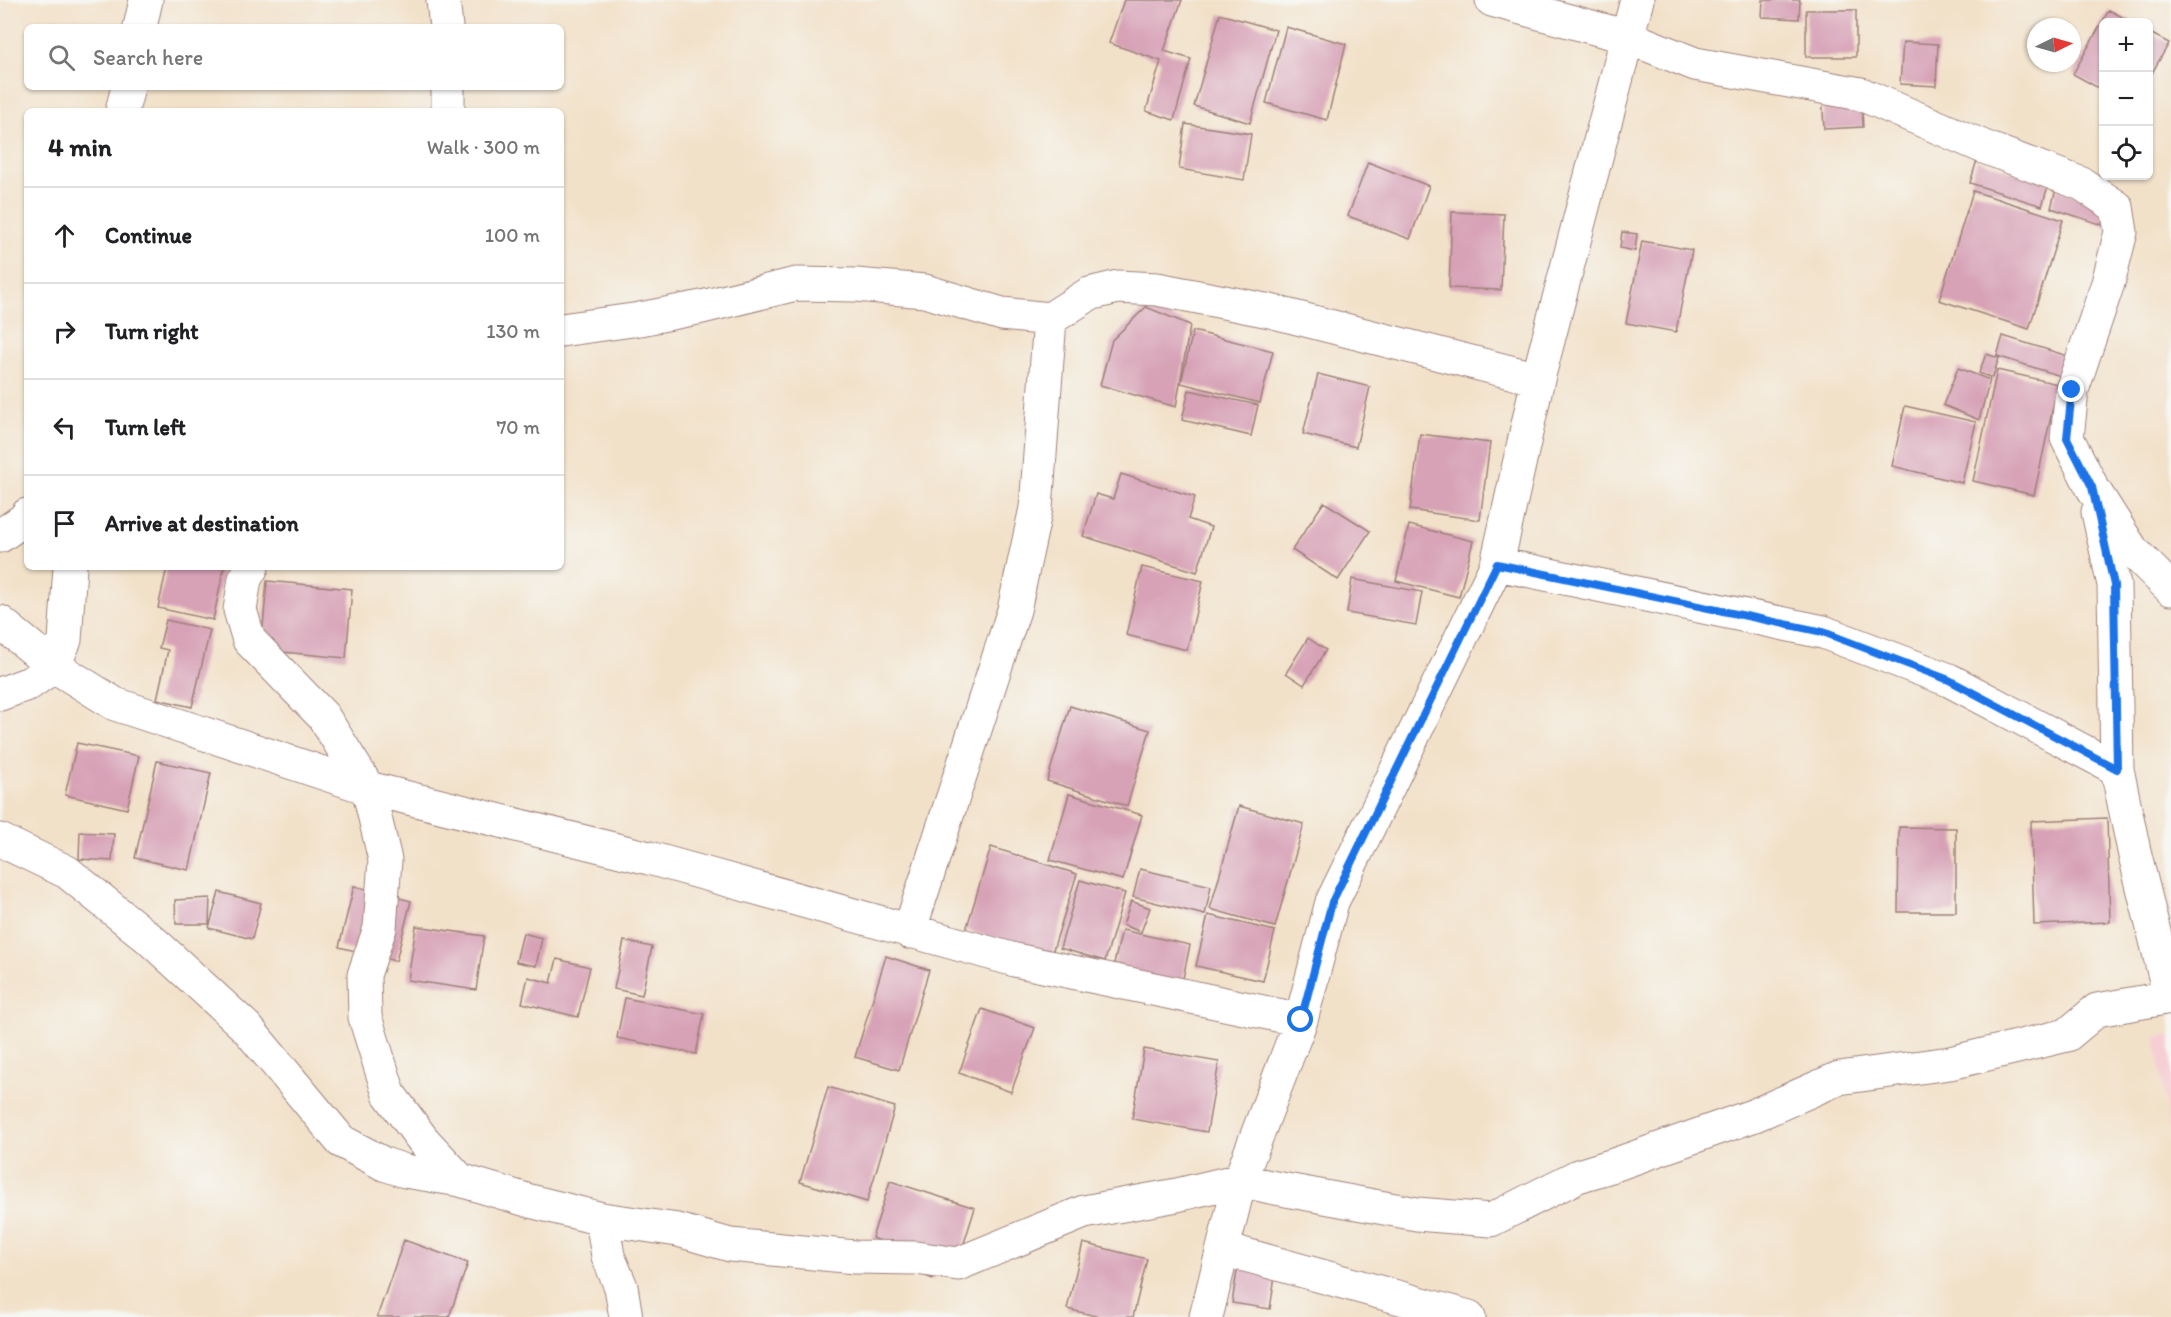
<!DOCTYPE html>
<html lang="en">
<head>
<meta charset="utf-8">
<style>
  :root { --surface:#fff; --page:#f6f6f6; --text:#202124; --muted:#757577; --line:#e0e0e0 }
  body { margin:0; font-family:Itim,sans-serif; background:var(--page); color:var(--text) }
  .controls { position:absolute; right:18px; top:18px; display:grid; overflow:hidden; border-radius:9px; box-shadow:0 2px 4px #0004 }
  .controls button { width:54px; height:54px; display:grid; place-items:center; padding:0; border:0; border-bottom:2px solid var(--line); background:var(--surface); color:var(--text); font:30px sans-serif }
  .compass { position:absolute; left:2027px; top:18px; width:54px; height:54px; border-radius:50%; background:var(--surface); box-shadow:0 2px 4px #0004; rotate:85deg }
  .stop { position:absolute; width:18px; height:18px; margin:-14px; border:4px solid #1a73e8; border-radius:50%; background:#fff }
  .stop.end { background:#1a73e8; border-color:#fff; box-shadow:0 2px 6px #0008 }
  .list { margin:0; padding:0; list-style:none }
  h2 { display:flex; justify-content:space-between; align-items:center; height:78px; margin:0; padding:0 24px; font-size:26px }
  h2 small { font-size:20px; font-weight:400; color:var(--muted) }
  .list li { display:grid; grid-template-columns:39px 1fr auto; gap:18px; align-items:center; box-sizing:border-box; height:96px; padding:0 24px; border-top:2px solid var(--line) }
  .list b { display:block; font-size:22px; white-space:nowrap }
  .list em { font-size:20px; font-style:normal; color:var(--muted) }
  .icon { flex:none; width:33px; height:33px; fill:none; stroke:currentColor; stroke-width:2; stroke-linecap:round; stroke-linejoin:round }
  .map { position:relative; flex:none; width:2171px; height:1317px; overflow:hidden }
  .search { position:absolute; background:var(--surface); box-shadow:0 2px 4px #0004; left:24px; top:24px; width:540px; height:66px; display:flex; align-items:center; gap:15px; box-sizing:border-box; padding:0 21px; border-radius:9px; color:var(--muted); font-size:22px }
  .panel { position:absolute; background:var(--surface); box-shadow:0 2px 4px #0004; left:24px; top:108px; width:540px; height:462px; border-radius:9px }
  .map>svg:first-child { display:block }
  .built { fill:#f6cfd5 }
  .building { fill:#d7a1b6 }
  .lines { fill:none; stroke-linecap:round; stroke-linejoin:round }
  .minor-casing { stroke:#9e807a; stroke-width:35 }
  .minor { stroke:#fff; stroke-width:33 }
  .route { stroke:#1a73e8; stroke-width:8 }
</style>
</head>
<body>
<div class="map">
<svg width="2171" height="1317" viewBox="0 0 2171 1317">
  <rect width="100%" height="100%" fill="#f6f6f2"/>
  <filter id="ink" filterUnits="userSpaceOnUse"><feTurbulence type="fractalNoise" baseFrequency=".0167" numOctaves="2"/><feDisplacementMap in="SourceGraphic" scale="12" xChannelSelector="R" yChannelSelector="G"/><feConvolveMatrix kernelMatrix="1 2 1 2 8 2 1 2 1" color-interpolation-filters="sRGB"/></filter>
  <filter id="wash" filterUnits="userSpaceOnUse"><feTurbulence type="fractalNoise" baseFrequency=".008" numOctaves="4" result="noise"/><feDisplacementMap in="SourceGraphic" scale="24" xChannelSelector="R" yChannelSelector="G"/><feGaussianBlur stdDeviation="1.35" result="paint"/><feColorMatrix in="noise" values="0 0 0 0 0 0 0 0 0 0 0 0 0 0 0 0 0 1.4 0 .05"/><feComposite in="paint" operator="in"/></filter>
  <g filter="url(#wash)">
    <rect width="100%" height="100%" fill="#f2e1c9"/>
    <path class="built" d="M 2171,1035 L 2171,1141 L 2155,1037 Z"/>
    <g id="blocks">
      <path class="building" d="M 1124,0 L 1182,0 L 1164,51 L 1191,59 L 1174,120 L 1146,111 L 1161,61 L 1109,43 Z
        M 1763,0 L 1800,0 L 1799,19 L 1762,17 Z
        M 1806,10 L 1856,10 L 1856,57 L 1806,57 Z
        M 2109,10 L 2132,22 L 2104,22 L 2104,91 L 2073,74 Z
        M 1220,14 L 1276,30 L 1250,123 L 1194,106 Z
        M 1286,27 L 1346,44 L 1327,120 L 1266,103 Z
        M 2148,32 L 2169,43 L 2148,80 Z
        M 1903,42 L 1938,44 L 1936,86 L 1900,84 Z
        M 1861,91 L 1863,127 L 1824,129 L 1822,94 Z
        M 1185,124 L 1251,134 L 1244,180 L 1179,169 Z
        M 1977,160 L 2049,183 L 2042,206 L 1970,183 Z
        M 1368,162 L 1429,186 L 1410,239 L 1348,216 Z
        M 2056,189 L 2118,209 L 2112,228 L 2051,208 Z
        M 1973,191 L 2063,220 L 2029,329 L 1939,300 Z
        M 1452,212 L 1504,214 L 1501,290 L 1449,288 Z
        M 1622,232 L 1637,234 L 1635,251 L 1620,248 Z
        M 1642,241 L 1692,250 L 1676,332 L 1626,323 Z
        M 1146,307 L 1190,325 L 1176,407 L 1100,385 L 1112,340 Z
        M 1193,331 L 1273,351 L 1260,403 L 1181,383 Z
        M 2003,336 L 2071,357 L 2064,377 L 1997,356 Z
        M 1986,354 L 1999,358 L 1992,378 L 1979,373 Z
        M 1958,368 L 1990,380 L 1979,420 L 1943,405 Z
        M 1997,370 L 2058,384 L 2034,495 L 1973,481 Z
        M 1318,374 L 1370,387 L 1356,447 L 1303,434 Z
        M 1189,390 L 1258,405 L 1251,436 L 1182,420 Z
        M 1905,406 L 1976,422 L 1962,483 L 1892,466 Z
        M 1420,434 L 1490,443 L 1480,520 L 1410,510 Z
        M 1121,474 L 1195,497 L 1188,519 L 1211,527 L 1197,572 L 1083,536 L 1096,494 L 1113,499 Z
        M 1324,502 L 1370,531 L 1338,580 L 1292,550 Z
        M 1409,525 L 1473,541 L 1459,597 L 1396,581 Z
        M 167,567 L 224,567 L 213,620 L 158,608 Z
        M 1142,567 L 1203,581 L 1187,650 L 1126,635 Z
        M 1352,579 L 1422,592 L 1416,625 L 1347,613 Z
        M 267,581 L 352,589 L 346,658 L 261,650 Z
        M 166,620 L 210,630 L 192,707 L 157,699 L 168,650 L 159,648 Z
        M 1308,638 L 1326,650 L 1304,685 L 1286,673 Z
        M 1070,706 L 1150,730 L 1127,806 L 1047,781 Z
        M 77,743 L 139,756 L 127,809 L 65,795 Z
        M 157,761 L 211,773 L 189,870 L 135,858 Z
        M 1069,794 L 1142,815 L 1123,880 L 1050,860 Z
        M 1239,806 L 1304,824 L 1275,927 L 1210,909 Z
        M 2107,818 L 2110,922 L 2034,925 L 2031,821 Z
        M 1899,827 L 1956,828 L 1956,912 L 1898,912 Z
        M 80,832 L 114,834 L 112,861 L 79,859 Z
        M 991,847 L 1077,874 L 1051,956 L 966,930 Z
        M 1140,869 L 1211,886 L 1205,915 L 1133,897 Z
        M 1080,880 L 1125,893 L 1105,961 L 1060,948 Z
        M 354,886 L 411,901 L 396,961 L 339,947 Z
        M 219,892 L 261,903 L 252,939 L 209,928 Z
        M 210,898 L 209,924 L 176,924 L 175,900 Z
        M 1131,901 L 1150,908 L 1141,932 L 1123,925 Z
        M 1208,915 L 1275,931 L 1263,981 L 1196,966 Z
        M 416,926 L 484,936 L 476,990 L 408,980 Z
        M 1122,930 L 1190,945 L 1181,988 L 1112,972 Z
        M 523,933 L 542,938 L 536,966 L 516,962 Z
        M 624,941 L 652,947 L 642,995 L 614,989 Z
        M 886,956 L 929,970 L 899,1070 L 855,1057 Z
        M 557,959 L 590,967 L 578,1017 L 522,1003 L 528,977 L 551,983 Z
        M 625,998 L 704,1014 L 696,1054 L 617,1038 Z
        M 982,1009 L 1035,1028 L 1011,1092 L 959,1073 Z
        M 1144,1049 L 1219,1062 L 1207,1132 L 1132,1119 Z
        M 828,1087 L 895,1107 L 867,1202 L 800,1182 Z
        M 890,1181 L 975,1208 L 959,1259 L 941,1253 L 933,1279 L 912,1271 L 918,1253 L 872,1238 Z
        M 404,1240 L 468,1263 L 449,1317 L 377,1317 Z
        M 1083,1243 L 1147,1259 L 1133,1317 L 1100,1317 L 1067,1309 Z
        M 1239,1258 L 1277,1263 L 1270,1309 L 1232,1303 Z"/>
    </g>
  </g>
  <g filter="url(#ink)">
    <use href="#blocks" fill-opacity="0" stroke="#9e807a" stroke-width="1.5"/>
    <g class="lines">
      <defs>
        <path id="minor" d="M 443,0 L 446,27
          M 1492,0 L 1628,37 L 1695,64 L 1861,94 L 1984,147 L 2082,184 L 2117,207 L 2121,232 L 2108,283 L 2072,390 L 2067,438 L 2092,487 L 2132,550 L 2171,589
          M 140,27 L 146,0
          M 448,87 L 448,111
          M 122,111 L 128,87
          M 561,330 L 640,319 L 702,307 L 796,284 L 856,285 L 925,291 L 1002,314 L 1050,319 L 1089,294 L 1118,287 L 1157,289 L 1270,311 L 1538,379
          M 2098,512 L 2114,585 L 2117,769 L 2134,851 L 2170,997
          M 0,536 L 26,518 L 27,515
          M 1497,564 L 1823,632 L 1949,680 L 2117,769
          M 252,567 L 245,579 L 240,610 L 249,640 L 323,716 L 368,788 L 385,860 L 380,928 L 364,975 L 365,1017 L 389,1094 L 423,1140 L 460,1180
          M 0,622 L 54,666 L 115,704 L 368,788 L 649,858 L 1015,960 L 1301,1020
          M 0,694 L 30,683 L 54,666 L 65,640 L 70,567
          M 0,840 L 67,872 L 150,939 L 247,1028 L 341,1141 L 384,1164 L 405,1171 L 460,1180 L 530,1201 L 602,1219 L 678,1230 L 730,1245 L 855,1257 L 916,1258 L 958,1264 L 1084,1212 L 1177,1195 L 1240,1180 L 1270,1187 L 1417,1214 L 1491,1220 L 1578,1176 L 1614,1165 L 1755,1115 L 1839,1078 L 1950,1063 L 2067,1035 L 2097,1010 L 2171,997
          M 909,932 L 1014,610 L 1036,508 L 1050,319
          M 602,1219 L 608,1256 L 621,1287 L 626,1317
          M 1224,1249 L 1469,1317
          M 1206,1317 L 1240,1180 L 1301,1020 L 1332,902 L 1497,564 L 1538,379 L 1637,0"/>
      </defs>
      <use href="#minor" class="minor-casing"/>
      <use href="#minor" class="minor"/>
    </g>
  </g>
  <g class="lines" filter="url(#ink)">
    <path class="route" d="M 1301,1020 L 1332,902 L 1497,564 L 1823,632 L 1949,680 L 2117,769 L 2114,585 L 2092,487 L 2067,438 L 2072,390"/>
  </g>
</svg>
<div class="controls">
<button>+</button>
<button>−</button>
<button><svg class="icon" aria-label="locate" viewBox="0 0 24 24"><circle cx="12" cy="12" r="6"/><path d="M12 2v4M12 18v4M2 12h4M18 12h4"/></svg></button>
</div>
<svg class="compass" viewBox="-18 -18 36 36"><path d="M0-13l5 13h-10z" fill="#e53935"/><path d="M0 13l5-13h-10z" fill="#757577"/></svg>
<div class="stop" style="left:1301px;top:1020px"></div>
<div class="stop end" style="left:2072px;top:390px"></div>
<div class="search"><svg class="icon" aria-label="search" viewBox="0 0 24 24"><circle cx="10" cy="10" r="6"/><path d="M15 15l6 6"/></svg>Search here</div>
<section class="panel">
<h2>4 min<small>Walk · 300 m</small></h2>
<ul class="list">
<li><svg class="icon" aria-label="ahead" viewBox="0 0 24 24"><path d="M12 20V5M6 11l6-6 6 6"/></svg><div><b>Continue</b></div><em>100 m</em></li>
<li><svg class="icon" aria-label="right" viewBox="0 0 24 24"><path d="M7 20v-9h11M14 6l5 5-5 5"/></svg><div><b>Turn right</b></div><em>130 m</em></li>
<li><svg class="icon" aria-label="left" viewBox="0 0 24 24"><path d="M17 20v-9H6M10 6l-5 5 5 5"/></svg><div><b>Turn left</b></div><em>70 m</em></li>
<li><svg class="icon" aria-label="arrive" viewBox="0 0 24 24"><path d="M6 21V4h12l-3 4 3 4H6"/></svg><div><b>Arrive at destination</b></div></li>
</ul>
</section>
</div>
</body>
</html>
